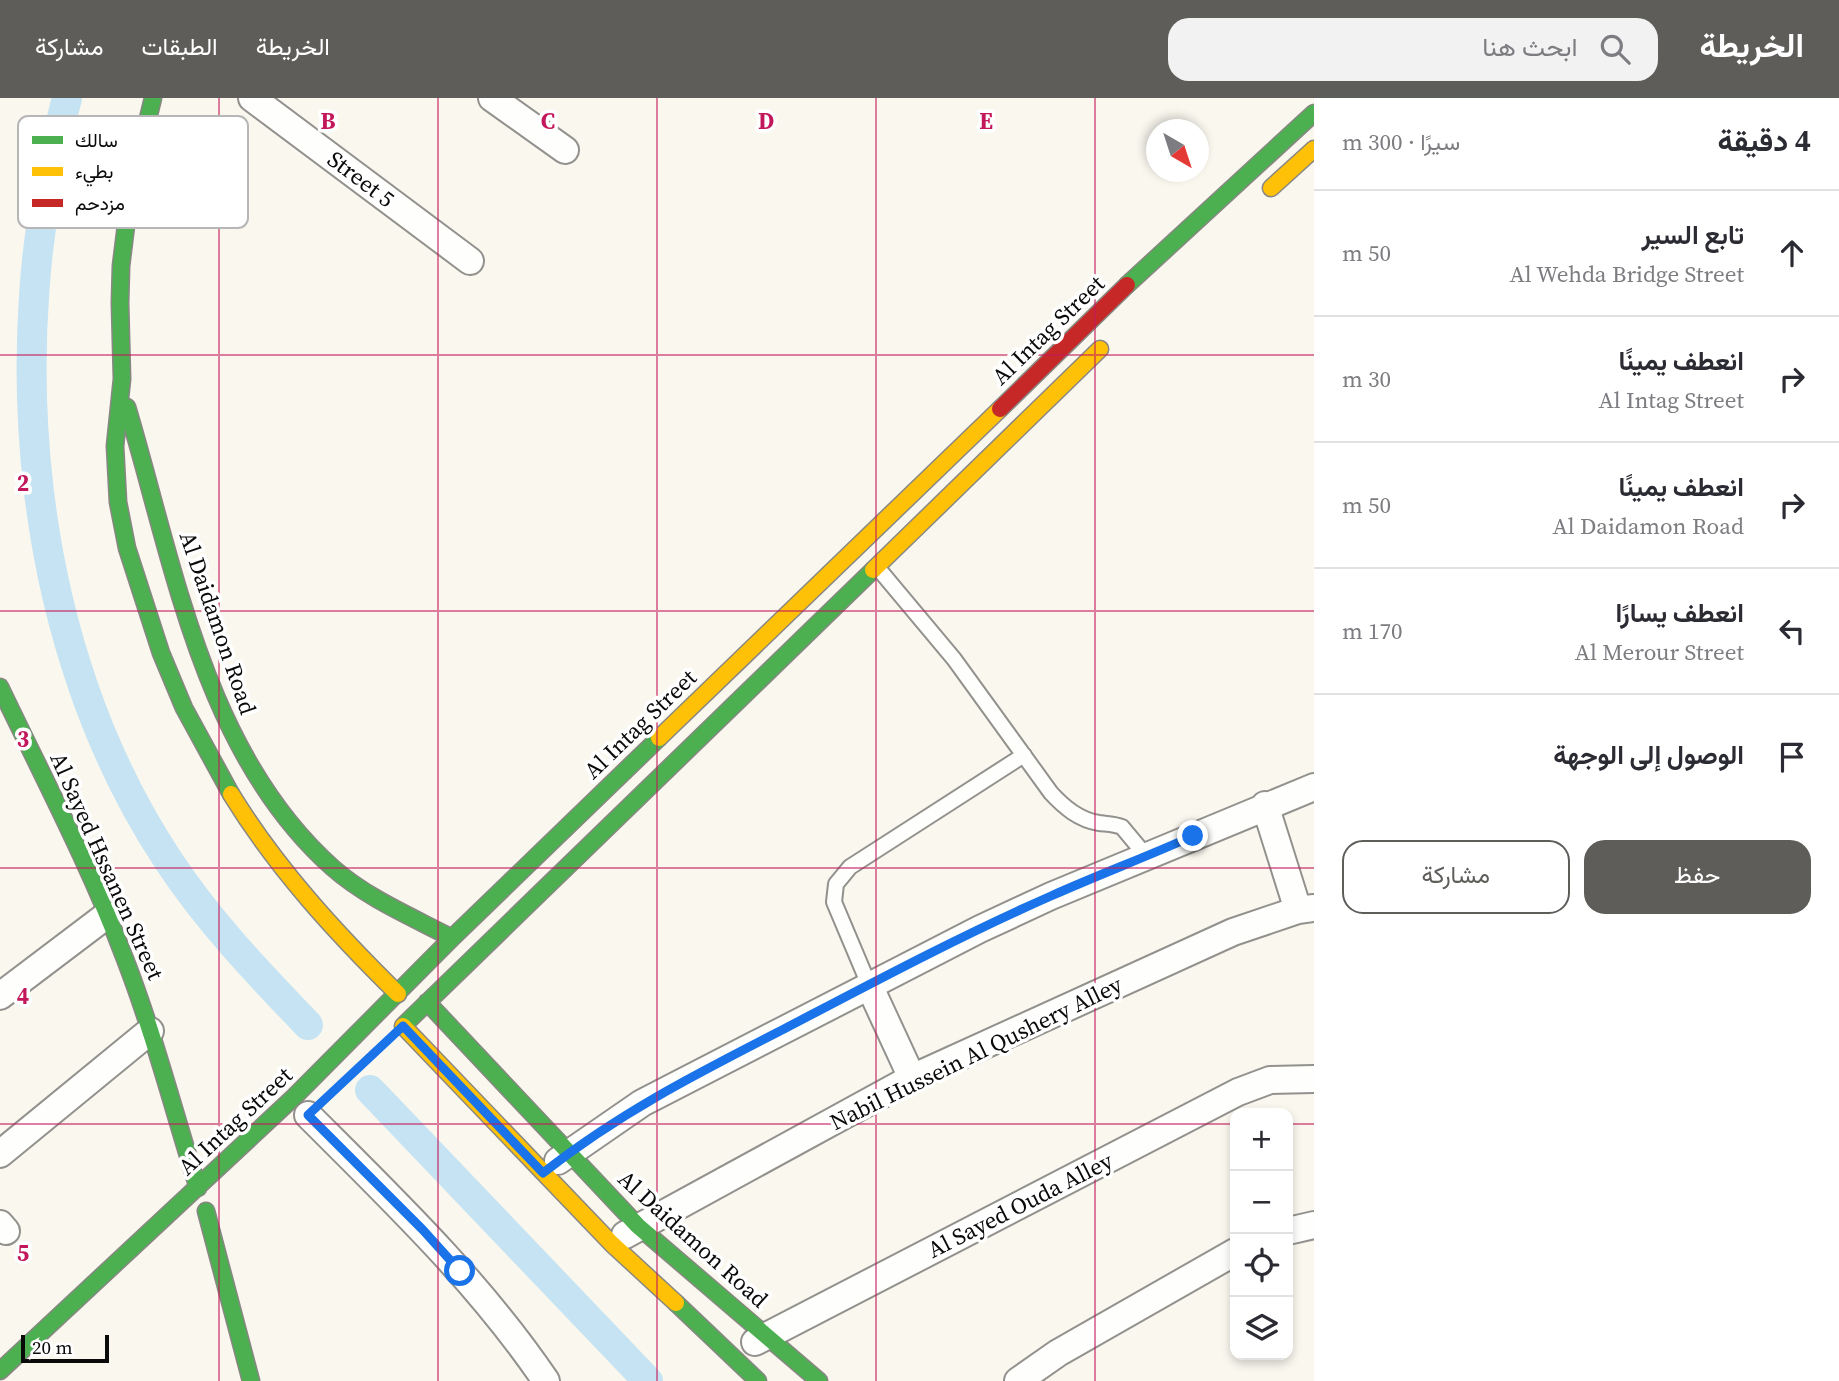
<!DOCTYPE html>
<html lang="ar">
<head>
<meta charset="utf-8">
<style>
  :root { --surface:#fff; --page:#f2f2f3; --text:#2b2b33; --muted:#7c7c81; --line:#e1e1e2; --accent:#5e5d5a }
  body { margin:0; font-family:"Source Serif 4",Vazirmatn,serif; background:var(--page); color:var(--text); direction:rtl }
  .controls { position:absolute; right:21px; bottom:21px; display:grid; overflow:hidden; border-radius:14px; box-shadow:0 4px 10px #0003 }
  .controls button { width:63px; height:63px; display:grid; place-items:center; padding:0; border:0; border-bottom:2px solid var(--line); background:var(--surface); color:var(--text); font:35px sans-serif }
  .compass { position:absolute; left:1146px; top:21px; width:63px; height:63px; border-radius:50%; background:var(--surface); box-shadow:0 4px 10px #0003; rotate:141deg }
  .scale { position:absolute; left:21px; bottom:18px; width:88px; box-sizing:border-box; padding-left:7px; border:4px solid #0a0a0a; border-top:0; font-size:19px; line-height:24px; white-space:nowrap; color:#0a0a0a; -webkit-text-stroke:5px #fff; paint-order:stroke }
  .stop { position:absolute; width:21px; height:21px; margin:-16px; border:5px solid #1a73e8; border-radius:50%; background:#fff }
  .stop.end { background:#1a73e8; border-color:#fff; box-shadow:0 2px 7px #0008 }
  .list { margin:0; padding:0; list-style:none }
  h2 { display:flex; justify-content:space-between; align-items:center; height:91px; margin:0; padding:0 28px; font-size:30px }
  h2 small { font-size:23px; font-weight:400; color:var(--muted) }
  .list li { display:grid; grid-template-columns:46px 1fr auto; gap:21px; align-items:center; box-sizing:border-box; height:126px; padding:0 28px; border-top:2px solid var(--line) }
  .list b { display:block; font-size:26px; white-space:nowrap }
  .list p { margin:0; font-size:23px; white-space:nowrap; color:var(--muted) }
  .list em { font-size:23px; font-style:normal; color:var(--muted) }
  .actions { display:flex; gap:14px; padding:21px 28px }
  .actions a { flex:1; padding:16px 0; border:2px solid var(--accent); border-radius:21px; text-align:center; font-size:24px; color:var(--accent) }
  .actions .main { background:var(--accent); color:#fff }
  .icon { flex:none; width:38px; height:38px; fill:none; stroke:currentColor; stroke-width:2; stroke-linecap:round; stroke-linejoin:round }
  .map { position:relative; flex:none; width:1314px; height:1283px; overflow:hidden; direction:ltr }
  header { display:flex; align-items:center; gap:42px; box-sizing:border-box; height:98px; padding:0 35px; background:var(--accent); color:#fff }
  header strong { font-size:33px }
  nav { display:flex; gap:38px; margin-inline-start:auto; font-size:24px }
  .search { width:490px; height:63px; background:var(--page); display:flex; align-items:center; gap:18px; box-sizing:border-box; padding:0 24px; border-radius:21px; color:var(--muted); font-size:26px }
  main { display:flex }
  aside { flex:1; background:var(--surface) }
  .map>svg:first-child { display:block }
  .lines { fill:none; stroke-linecap:round; stroke-linejoin:round }
  .canal { stroke:#c5e3f2; stroke-width:30 }
  .lane-casing { stroke:#92918d; stroke-width:18 }
  .street-casing { stroke:#92918d; stroke-width:30 }
  .fast-casing { stroke:#888783; stroke-width:19 }
  .slow-casing { stroke:#888783; stroke-width:19 }
  .jam-casing { stroke:#888783; stroke-width:19 }
  .lane { stroke:#fefefc; stroke-width:14 }
  .street { stroke:#fefefc; stroke-width:26 }
  .fast { stroke:#4caf50; stroke-width:16 }
  .slow { stroke:#ffc107; stroke-width:16 }
  .jam { stroke:#c62828; stroke-width:16 }
  .route { stroke:#1a73e8; stroke-width:9 }
  .grid { fill:none; stroke:#c2185b; stroke-width:2; stroke-opacity:0.55 }
  .labels { text-anchor:middle; dominant-baseline:central; stroke-width:7; stroke-linejoin:round; paint-order:stroke }
  .street-label { font-size:23px; fill:#0a0a0a; stroke:#fff }
  .key { fill:#fff; stroke:#b6b6b6; stroke-width:2 }
  .key-label { font-size:19px; fill:#0a0a0a }
  .grid-label { font-size:23px; text-anchor:middle; font-weight:bold; fill:#c2185b; stroke:#fff; stroke-width:7; stroke-linejoin:round; paint-order:stroke }
</style>
</head>
<body>
<header>
<strong>الخريطة</strong>
<div class="search"><svg class="icon" aria-label="search" viewBox="0 0 24 24"><circle cx="10" cy="10" r="6"/><path d="M15 15l6 6"/></svg>ابحث هنا</div>
<nav><a>الخريطة</a><a>الطبقات</a><a>مشاركة</a></nav>
</header>
<main>
<aside>
<h2>4 دقيقة<small>سيرًا · 300 m</small></h2>
<ul class="list">
<li><svg class="icon" aria-label="ahead" viewBox="0 0 24 24"><path d="M12 20V5M6 11l6-6 6 6"/></svg><div><b>تابع السير</b><p>Al Wehda Bridge Street</p></div><em>50 m</em></li>
<li><svg class="icon" aria-label="right" viewBox="0 0 24 24"><path d="M7 20v-9h11M14 6l5 5-5 5"/></svg><div><b>انعطف يمينًا</b><p>Al Intag Street</p></div><em>30 m</em></li>
<li><svg class="icon" aria-label="right" viewBox="0 0 24 24"><path d="M7 20v-9h11M14 6l5 5-5 5"/></svg><div><b>انعطف يمينًا</b><p>Al Daidamon Road</p></div><em>50 m</em></li>
<li><svg class="icon" aria-label="left" viewBox="0 0 24 24"><path d="M17 20v-9H6M10 6l-5 5 5 5"/></svg><div><b>انعطف يسارًا</b><p>Al Merour Street</p></div><em>170 m</em></li>
<li><svg class="icon" aria-label="arrive" viewBox="0 0 24 24"><path d="M6 21V4h12l-3 4 3 4H6"/></svg><div><b>الوصول إلى الوجهة</b></div></li>
</ul>
<div class="actions"><a class="main">حفظ</a><a>مشاركة</a></div>
</aside>
<div class="map">
<svg width="1314" height="1283" viewBox="0 0 1314 1283">
  <rect width="100%" height="100%" fill="#f9f7ee"/>
  <g class="lines">
    <path class="canal" d="M 67,0 C 0,245 25,546 168,762 C 208,823 258,875 308,927
      M 370,992 L 648,1283"/>
    <defs>
      <path id="lane" d="M 877,469 L 954,561 L 1051,695 C 1064,709 1079,722 1099,725 C 1107,726 1115,726 1122,729 L 1147,759
        M 869,887 L 834,804 L 836,786 L 850,769 L 1024,657"/>
      <path id="street" d="M 252,0 L 470,163
        M 492,0 L 565,52
        M 1265,707 L 1298,812
        M 869,887 L 912,980
        M 0,898 L 107,817
        M 308,1017 C 392,1101 479,1184 546,1283
        M 0,1056 L 150,933
        M 558,1063 L 642,1005 L 980,831 L 1051,798 L 1314,689
        M 0,1126 L 6,1133
        M 1288,1133 L 1314,1127
        M 625,1137 L 912,980 L 1233,834 L 1298,812 L 1314,810
        M 755,1244 L 1238,994 L 1270,982 L 1314,981
        M 1018,1283 L 1058,1255 L 1235,1154"/>
      <path id="fast" d="M 153,0 L 130,95 L 121,168 L 120,205 L 122,281 L 115,348 L 118,404 L 127,450 L 161,555 L 184,610 L 231,696
        M 1127,187 L 1314,15
        M 127,309 C 174,466 204,656 333,770 C 367,800 412,819 452,840
        M 0,589 C 43,679 90,768 125,861 C 154,936 174,1014 198,1090
        M 427,904 L 638,1128 L 819,1283
        M 405,926 L 873,472
        M 206,1113 L 251,1283
        M 676,1205 L 758,1283
        M 0,1273 L 294,999 L 452,840 L 659,640"/>
      <path id="slow" d="M 1271,90 L 1314,51
        M 873,472 L 1100,251
        M 659,640 L 1000,311
        M 231,696 C 277,771 336,835 398,896
        M 403,928 L 612,1146 L 676,1205"/>
      <path id="jam" d="M 1000,311 L 1127,187"/>
    </defs>
    <use href="#lane" class="lane-casing"/>
    <use href="#street" class="street-casing"/>
    <use href="#fast" class="fast-casing"/>
    <use href="#slow" class="slow-casing"/>
    <use href="#jam" class="jam-casing"/>
    <use href="#lane" class="lane"/>
    <use href="#street" class="street"/>
    <use href="#fast" class="fast"/>
    <use href="#slow" class="slow"/>
    <use href="#jam" class="jam"/>
  </g>
  <g class="lines">
    <path class="route" d="M 460,1173 L 423,1132 L 308,1017 L 403,928 L 543,1075 C 619,1015 698,975 784,931 C 872,885 960,838 1051,798 C 1098,777 1146,759 1193,738"/>
  </g>
  <path class="grid" d="M 219,0 L 219,1283M 438,0 L 438,1283M 657,0 L 657,1283M 876,0 L 876,1283M 1095,0 L 1095,1283M 0,257 L 1314,257M 0,513 L 1314,513M 0,770 L 1314,770M 0,1026 L 1235,1026M 1288,1026 L 1314,1026"/>
  <g class="labels">
    <g class="street-label">
      <text transform="translate(361 81) rotate(37)">Street 5</text>
      <text transform="translate(1048 232) rotate(-44)">Al Intag Street</text>
      <text transform="translate(218 525) rotate(71)">Al Daidamon Road</text>
      <text transform="translate(640 626) rotate(-44)">Al Intag Street</text>
      <text transform="translate(107 768) rotate(66)">Al Sayed Hssanen Street</text>
      <text transform="translate(976 955) rotate(-26)">Nabil Hussein Al Qushery Alley</text>
      <text transform="translate(235 1023) rotate(-43)">Al Intag Street</text>
      <text transform="translate(1020 1107) rotate(-27)">Al Sayed Ouda Alley</text>
      <text transform="translate(693 1141) rotate(42)">Al Daidamon Road</text>
    </g>
  </g>
  <rect x="18" y="18" width="230" height="112" rx="10" class="key"/>
  <rect x="32" y="38" width="31" height="8" fill="#4caf50"/>
  <rect x="32" y="69" width="31" height="9" fill="#ffc107"/>
  <rect x="32" y="101" width="31" height="8" fill="#c62828"/>
  <g class="key-label">
    <text x="75" y="49">سالك</text>
    <text x="75" y="80">بطيء</text>
    <text x="75" y="112">مزدحم</text>
  </g>
  <g class="grid-label">
    <text x="328" y="31">B</text>
    <text x="548" y="31">C</text>
    <text x="766" y="31">D</text>
    <text x="986" y="31">E</text>
    <text x="23" y="393">2</text>
    <text x="23" y="649">3</text>
    <text x="23" y="906">4</text>
    <text x="23" y="1163">5</text>
  </g>
</svg>
<div class="controls">
<button>+</button>
<button>−</button>
<button><svg class="icon" aria-label="locate" viewBox="0 0 24 24"><circle cx="12" cy="12" r="6"/><path d="M12 2v4M12 18v4M2 12h4M18 12h4"/></svg></button>
<button><svg class="icon" aria-label="layers" viewBox="0 0 24 24"><path d="M12 4l9 5-9 5-9-5zM3 14l9 5 9-5"/></svg></button>
</div>
<svg class="compass" viewBox="-18 -18 36 36"><path d="M0-13l5 13h-10z" fill="#e53935"/><path d="M0 13l5-13h-10z" fill="#7c7c81"/></svg>
<div class="scale">20 m</div>
<div class="stop" style="left:460px;top:1173px"></div>
<div class="stop end" style="left:1193px;top:738px"></div>
</div>
</main>
</body>
</html>
